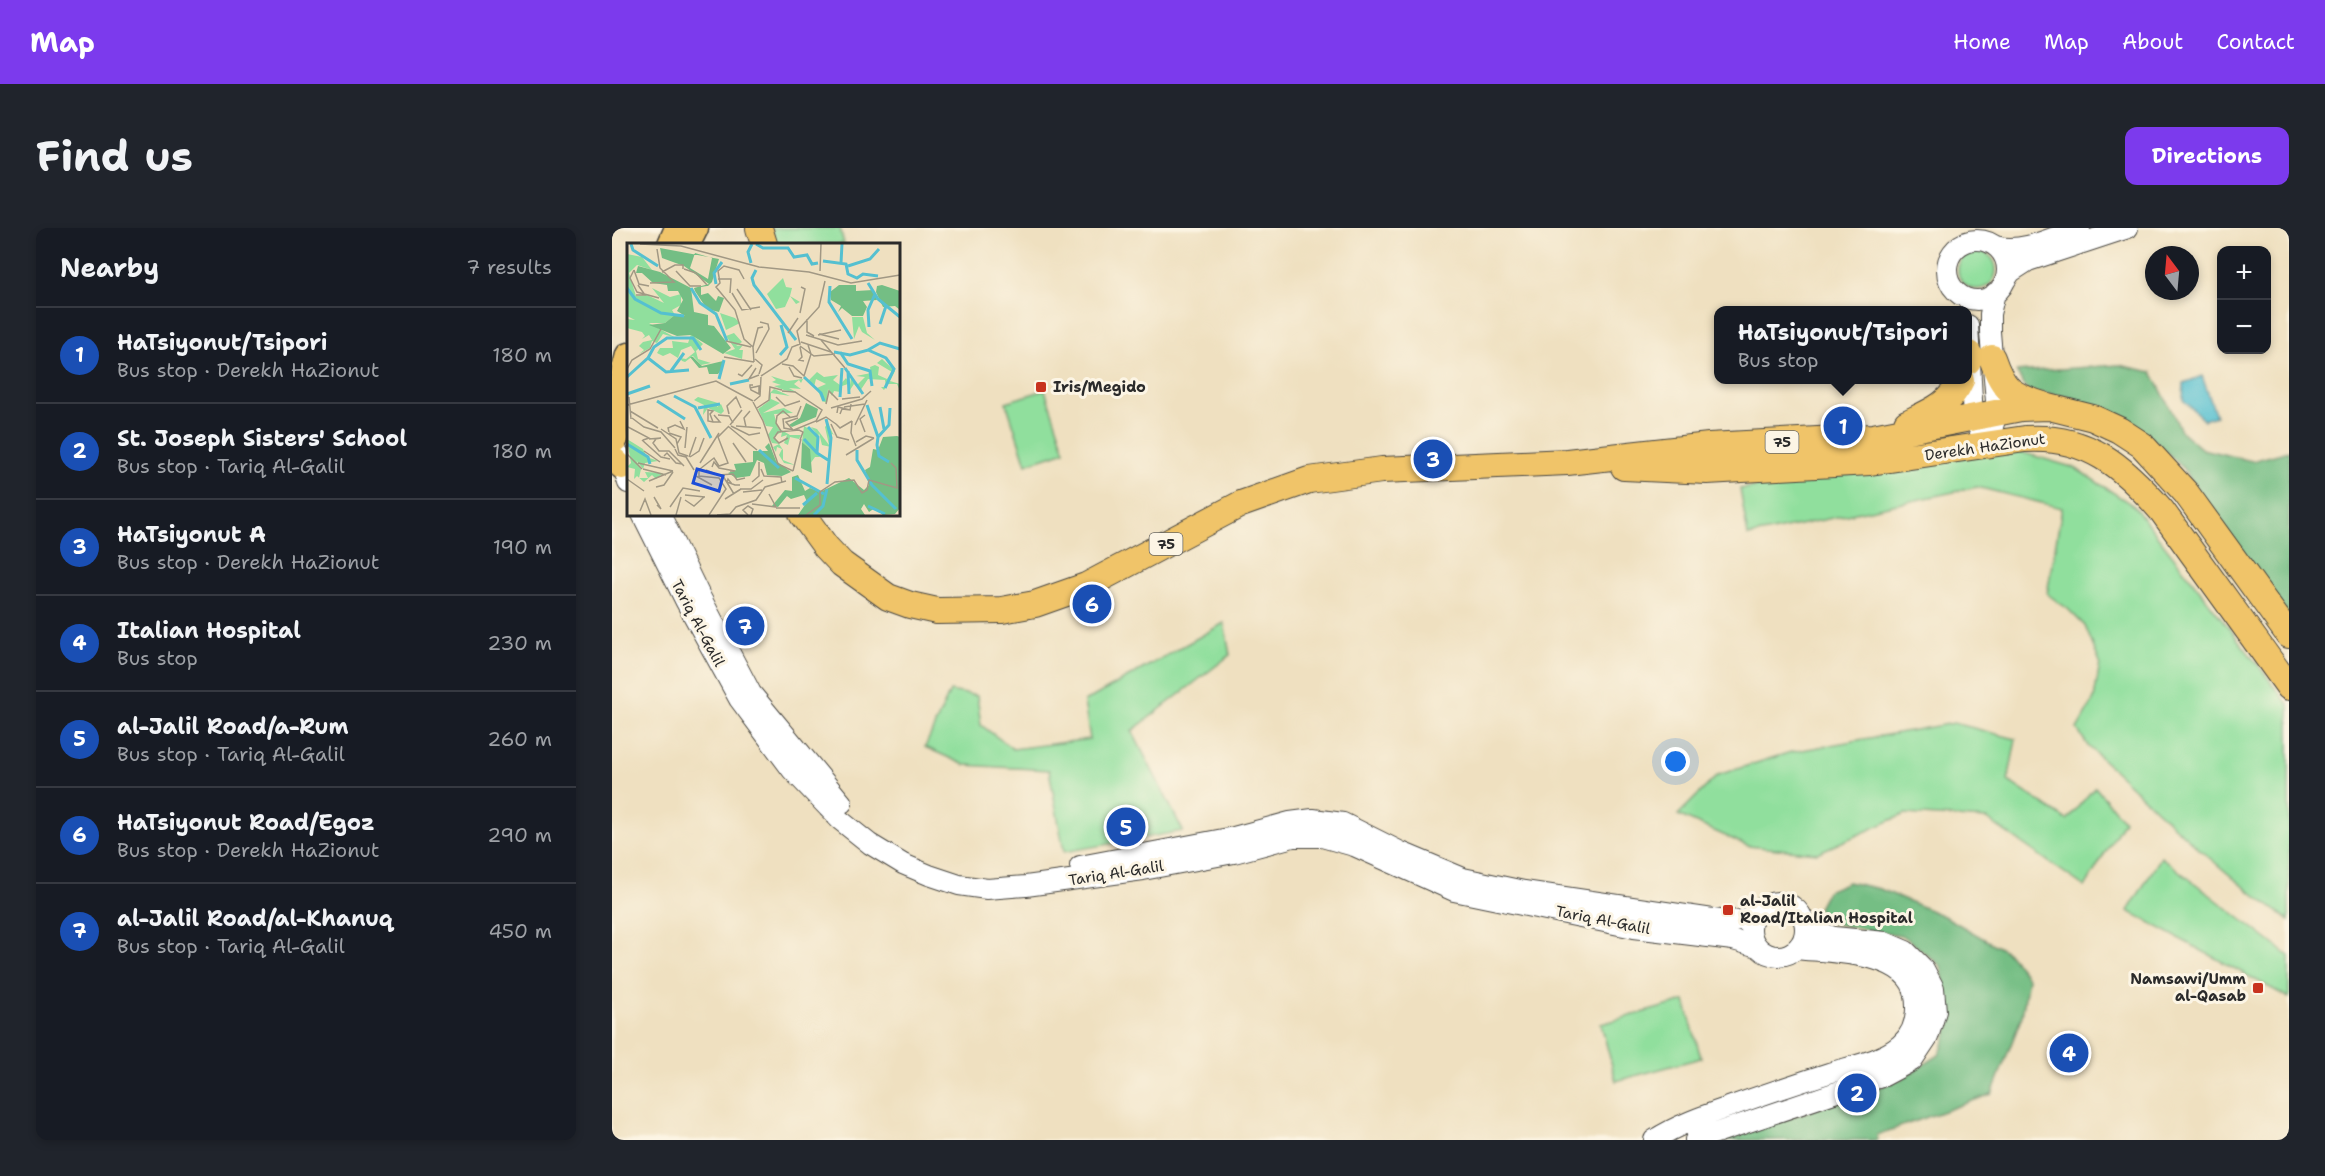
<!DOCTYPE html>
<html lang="en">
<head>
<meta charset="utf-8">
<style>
  :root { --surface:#171b24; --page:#20242c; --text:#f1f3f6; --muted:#9ea1a6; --line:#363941; --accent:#7c3aed }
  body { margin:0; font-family:"Shantell Sans",sans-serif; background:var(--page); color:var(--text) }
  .controls { position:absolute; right:18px; top:18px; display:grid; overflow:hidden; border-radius:12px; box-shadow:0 3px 9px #0003 }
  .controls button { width:54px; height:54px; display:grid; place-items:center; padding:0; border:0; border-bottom:2px solid var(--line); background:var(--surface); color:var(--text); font:30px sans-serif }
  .compass { position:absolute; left:1533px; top:18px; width:54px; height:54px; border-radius:50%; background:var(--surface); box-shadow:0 3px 9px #0003; rotate:344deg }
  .you { position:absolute; left:1064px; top:534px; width:21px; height:21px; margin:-15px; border:4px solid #fff; border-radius:50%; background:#1a73e8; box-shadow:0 0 0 9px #1a73e833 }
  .badge { display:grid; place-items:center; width:39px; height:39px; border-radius:50%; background:var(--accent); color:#fff; font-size:20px; font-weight:700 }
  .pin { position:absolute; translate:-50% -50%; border:3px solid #fff; box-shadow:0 2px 6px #0006 }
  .popup { position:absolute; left:1102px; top:78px; width:258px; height:78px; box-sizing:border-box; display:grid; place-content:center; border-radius:12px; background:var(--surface); filter:drop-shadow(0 2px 4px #0005); font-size:20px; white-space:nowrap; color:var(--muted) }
  .popup b { font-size:22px; color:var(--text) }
  .popup::after { content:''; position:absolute; left:50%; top:100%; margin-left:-12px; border:12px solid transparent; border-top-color:var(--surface) }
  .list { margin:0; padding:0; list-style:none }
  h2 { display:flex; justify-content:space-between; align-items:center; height:78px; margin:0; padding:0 24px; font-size:26px }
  h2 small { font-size:20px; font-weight:400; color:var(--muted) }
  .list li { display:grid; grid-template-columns:39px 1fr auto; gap:18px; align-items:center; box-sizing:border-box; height:96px; padding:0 24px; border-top:2px solid var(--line) }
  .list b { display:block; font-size:22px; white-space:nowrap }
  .list p { margin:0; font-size:20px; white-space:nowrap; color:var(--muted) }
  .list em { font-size:20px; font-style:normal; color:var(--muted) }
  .map { position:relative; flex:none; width:1677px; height:912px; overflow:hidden; border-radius:12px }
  header { display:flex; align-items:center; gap:36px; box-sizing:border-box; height:84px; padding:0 30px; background:var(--accent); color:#fff }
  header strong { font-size:28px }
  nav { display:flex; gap:33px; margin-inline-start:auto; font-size:21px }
  .intro { display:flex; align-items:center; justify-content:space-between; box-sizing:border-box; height:144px; padding:0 36px }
  h1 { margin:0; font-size:42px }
  .button { padding:15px 27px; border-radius:12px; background:var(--accent); color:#fff; font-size:21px; font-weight:700 }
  main { display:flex; gap:36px; padding:0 36px }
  aside { flex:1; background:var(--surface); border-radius:12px; box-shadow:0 3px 9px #0003 }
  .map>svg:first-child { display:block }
  .green { fill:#90df9d; stroke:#5e8564; stroke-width:1.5 }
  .forest { fill:#74be84; stroke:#507458; stroke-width:1.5 }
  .water { fill:#55c0d0; stroke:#40767e; stroke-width:1.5 }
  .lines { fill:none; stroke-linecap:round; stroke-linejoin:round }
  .tertiary-casing { stroke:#484641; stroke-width:22 }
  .primary-casing { stroke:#484641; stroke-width:27 }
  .trunk-casing { stroke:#484641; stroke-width:28 }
  .tertiary { stroke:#fff; stroke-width:20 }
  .primary { stroke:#f0c469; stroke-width:24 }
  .trunk { stroke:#f0c469; stroke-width:26 }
  .poi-dot { fill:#c8321e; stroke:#fcf5e5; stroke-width:2 }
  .labels { text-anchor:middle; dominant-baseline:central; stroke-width:6; stroke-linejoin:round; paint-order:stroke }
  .shield { fill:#fcf5e5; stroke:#6a6863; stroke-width:1.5 }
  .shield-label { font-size:14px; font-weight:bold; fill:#2b2b2b }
  .poi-label { font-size:15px; font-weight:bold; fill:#2b2b2b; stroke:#fcf5e5; text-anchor:start }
  .street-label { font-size:15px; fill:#2b2b2b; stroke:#fcf5e5 }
  .inset-river { fill:none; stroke:#55c0d0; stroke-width:3 }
  .inset-road { fill:none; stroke:#a19884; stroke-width:1.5 }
  .view { fill:#1d4ed8; fill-opacity:0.15; stroke:#1d4ed8; stroke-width:3 }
  .inset-edge { fill:none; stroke:#2b2b2b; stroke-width:3 }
</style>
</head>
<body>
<header>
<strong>Map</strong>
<nav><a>Home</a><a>Map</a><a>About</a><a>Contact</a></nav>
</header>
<div class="intro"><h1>Find us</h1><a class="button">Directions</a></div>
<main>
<aside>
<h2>Nearby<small>7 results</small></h2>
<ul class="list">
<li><span class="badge" style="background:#1a4fb4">1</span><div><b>HaTsiyonut/Tsipori</b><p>Bus stop · Derekh HaZionut</p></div><em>180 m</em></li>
<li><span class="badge" style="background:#1a4fb4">2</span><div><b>St. Joseph Sisters' School</b><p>Bus stop · Tariq Al-Galil</p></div><em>180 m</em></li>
<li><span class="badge" style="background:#1a4fb4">3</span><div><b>HaTsiyonut A</b><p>Bus stop · Derekh HaZionut</p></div><em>190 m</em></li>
<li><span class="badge" style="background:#1a4fb4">4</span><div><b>Italian Hospital</b><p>Bus stop</p></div><em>230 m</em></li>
<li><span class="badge" style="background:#1a4fb4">5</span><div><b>al-Jalil Road/a-Rum</b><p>Bus stop · Tariq Al-Galil</p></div><em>260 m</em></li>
<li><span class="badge" style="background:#1a4fb4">6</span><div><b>HaTsiyonut Road/Egoz</b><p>Bus stop · Derekh HaZionut</p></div><em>290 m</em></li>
<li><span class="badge" style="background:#1a4fb4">7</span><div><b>al-Jalil Road/al-Khanuq</b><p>Bus stop · Tariq Al-Galil</p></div><em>450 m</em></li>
</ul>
</aside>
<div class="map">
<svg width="1677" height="912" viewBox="0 0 1677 912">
  <rect width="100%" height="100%" fill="#fcf5e5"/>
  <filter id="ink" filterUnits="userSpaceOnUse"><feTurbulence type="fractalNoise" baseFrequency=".0167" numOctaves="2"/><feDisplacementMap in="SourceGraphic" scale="12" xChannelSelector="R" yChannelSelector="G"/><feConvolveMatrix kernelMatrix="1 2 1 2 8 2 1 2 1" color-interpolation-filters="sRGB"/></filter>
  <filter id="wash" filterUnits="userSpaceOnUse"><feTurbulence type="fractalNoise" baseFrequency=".008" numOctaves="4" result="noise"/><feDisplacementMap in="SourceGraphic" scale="24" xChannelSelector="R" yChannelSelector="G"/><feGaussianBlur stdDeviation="1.35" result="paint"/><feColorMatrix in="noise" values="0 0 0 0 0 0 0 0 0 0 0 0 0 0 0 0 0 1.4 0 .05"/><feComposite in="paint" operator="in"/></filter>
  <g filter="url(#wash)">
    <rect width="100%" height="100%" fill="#efe0c0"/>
    <path class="green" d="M 160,0 L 228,0 L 232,16 L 162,16 Z
      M1346 42a19 19 0 1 1 38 0a19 19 0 1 1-38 0Z
      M 433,162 L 453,223 L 414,236 L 394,174 Z
      M 1402,222 L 1463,240 L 1522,278 L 1677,477 L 1677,692 C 1604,642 1541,578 1476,518 L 1465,501 L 1482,471 L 1488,435 L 1473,398 L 1456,381 L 1435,366 L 1450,280 L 1365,259 L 1136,308 L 1128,261 Z
      M 612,395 L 618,427 L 520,503 L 571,603 L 452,624 L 437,542 L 353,537 L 313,519 L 338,463 L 365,468 L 369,497 L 401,521 L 478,511 L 472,474 Z
      M 1342,495 L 1404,511 L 1396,553 L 1455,592 L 1483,559 L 1512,593 L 1473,659 L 1375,591 L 1293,586 L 1205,625 L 1136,618 L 1066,587 L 1106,547 L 1179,524 Z
      M 1549,629 L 1677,728 L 1677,770 L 1516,683 Z
      M 1073,773 L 1089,830 L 1004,853 L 989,796 Z"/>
    <path class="forest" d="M 1507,137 L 1540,144 L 1570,204 L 1590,221 L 1640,233 L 1677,223 L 1677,391 L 1570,239 L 1543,213 L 1501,185 L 1457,169 L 1416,163 L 1404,144 Z
      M 1236,654 L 1268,661 L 1334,689 L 1395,724 L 1416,750 L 1410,788 L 1380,866 L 1265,907 L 1266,912 L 1113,912 L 1288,852 L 1327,827 L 1339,796 L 1329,738 L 1293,709 L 1219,695 L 1206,680 L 1215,663 Z"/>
    <path class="water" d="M 1590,148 L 1604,188 L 1592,192 L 1571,172 L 1572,155 Z"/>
  </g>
  <g filter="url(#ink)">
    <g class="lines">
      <defs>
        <path id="tertiary" d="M1335 42a30 30 0 1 1 60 0a30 30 0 1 1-60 0Z
          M 1384,18 C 1410,26 1443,8 1468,0
          M 1393,53 L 1399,44 L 1416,33 L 1516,0
          M 1356,97 L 1361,190 L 1367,201
          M 1376,216 L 1385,185 L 1378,104 L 1378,86 L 1383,65
          M 7,226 L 16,255
          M 30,286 L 74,374 L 127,471 L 180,542 L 228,592 L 258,616 L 291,636 L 317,647 L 347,657 L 375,661 L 414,658 L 531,642 L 622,625 L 681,609 L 710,609 L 742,618 L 842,663 L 1022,700 L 1121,712 L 1146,719
          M 48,286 L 88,368 L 139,465 L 230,575
          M 468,638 L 622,609 L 678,594 L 701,591 L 731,595 L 789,624 L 851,650 L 912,663 L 1114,693 L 1131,692 L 1145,684
          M1139 701a27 27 0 1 1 54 0a27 27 0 1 1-54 0Z
          M 1042,912 C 1065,897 1091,888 1117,879 C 1150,867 1183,856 1217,845 C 1240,838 1269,833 1288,817 C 1303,804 1306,786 1303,767 C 1296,723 1218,725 1184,721
          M 1083,912 L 1272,848 L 1300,833 L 1316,809 L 1324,783 L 1322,760 L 1312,741 L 1294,723 L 1273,714 L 1222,709 L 1193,699"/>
        <path id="primary" d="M 58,16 L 65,0
          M 76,16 L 84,0
          M 4,211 C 0,183 9,154 16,127
          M 0,230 L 10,239"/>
        <path id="trunk" d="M 147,0 L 152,16
          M 1380,130 C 1391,162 1399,167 1431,177
          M 1356,133 L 1357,126
          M 1295,195 C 1318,184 1339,176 1349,152
          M 1012,239 L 1095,243 L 1258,234 L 1413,211 C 1476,207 1511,238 1550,283 L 1677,459
          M 190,286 L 214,319 L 230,336 L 276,369 L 298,377 L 325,383 L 390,382 L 423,376 L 474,358 L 629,276 L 697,252 L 770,242 L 955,234 L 1097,218 L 1261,209 L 1409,180 L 1437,179 L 1481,190 L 1507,202 L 1530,217 L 1574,265 L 1677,407"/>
      </defs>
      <use href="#tertiary" class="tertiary-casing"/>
      <use href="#primary" class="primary-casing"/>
      <use href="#trunk" class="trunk-casing"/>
      <use href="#tertiary" class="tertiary"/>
      <use href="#primary" class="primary"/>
      <use href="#trunk" class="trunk"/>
    </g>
  </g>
  <g class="poi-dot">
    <rect x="423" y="153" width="12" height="12" rx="3"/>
    <rect x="1110" y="676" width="12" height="12" rx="3"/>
    <rect x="1640" y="754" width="12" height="12" rx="3"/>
  </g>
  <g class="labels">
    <g class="shield">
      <rect x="1153.5" y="203" width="33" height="22" rx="4.5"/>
      <rect x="537.5" y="305" width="33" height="22" rx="4.5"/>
    </g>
    <g class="shield-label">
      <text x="1170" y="214">75</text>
      <text x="554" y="316">75</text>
    </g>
    <g class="poi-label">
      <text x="441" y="159">Iris/Megido</text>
      <text x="1128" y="673">al-Jalil<tspan x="1128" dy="17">Road/Italian Hospital</tspan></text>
      <text x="1634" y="751" text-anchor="end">Namsawi/Umm<tspan x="1634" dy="17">al-Qasab</tspan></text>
    </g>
    <g class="street-label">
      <text transform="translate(1373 219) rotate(-8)">Derekh HaZionut</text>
      <text transform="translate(86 395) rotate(62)">Tariq Al-Galil</text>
      <text transform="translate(504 645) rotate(-9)">Tariq Al-Galil</text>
      <text transform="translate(991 692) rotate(11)">Tariq Al-Galil</text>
    </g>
  </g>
  <g transform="translate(15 15)">
    <rect width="273" height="273" fill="#efe0c0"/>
    <path d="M 0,11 L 15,14 L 25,27 L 10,22 L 2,30 L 9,53 L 20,52 L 37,60 L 25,45 L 43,54 L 54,51 L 54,62 L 45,67 L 48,72 L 38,80 L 22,80 L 49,95 L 36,91 L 30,100 L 25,98 L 23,105 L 12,111 L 17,107 L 12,103 L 16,99 L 25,97 L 22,92 L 15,96 L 18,93 L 15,89 L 0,85 L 0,76 L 8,77 L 0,73 ZM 156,35 L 159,44 L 165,45 L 163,53 L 173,59 L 169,61 L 163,53 L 158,64 L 149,66 L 140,51 ZM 93,70 L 108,75 L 113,80 L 99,87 ZM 225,74 L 236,74 L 240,90 L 248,97 L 235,89 L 232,83 L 227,96 ZM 107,90 L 115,99 L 109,103 L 116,102 L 112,107 L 116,107 L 115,116 L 97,110 L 108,106 L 99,93 ZM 64,91 L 76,101 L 69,108 L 71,116 L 84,120 L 74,122 L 66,113 L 58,119 L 55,118 L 53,115 L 59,116 L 68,109 L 64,103 L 54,107 L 51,115 L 43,110 L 36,113 L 30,110 L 33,105 L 46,105 L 45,98 L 61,100 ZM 255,116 L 268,128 L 263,138 L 273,141 L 273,148 L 270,141 L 261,141 L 257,147 L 254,144 L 259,144 L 258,137 L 241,136 L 233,148 L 227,141 L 223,147 L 221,141 L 215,143 L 213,149 L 207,148 L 205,153 L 201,146 L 200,160 L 195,158 L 190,145 L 199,141 L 189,136 L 187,144 L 181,138 L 190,129 L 197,134 L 211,132 L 206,137 L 213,142 L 219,135 L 223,142 L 224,134 L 230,142 L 238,134 L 229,133 L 244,130 L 243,124 L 248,122 L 252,124 L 251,132 L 260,136 L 265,129 L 250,120 ZM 144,133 L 160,138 L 176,136 L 174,140 L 172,137 L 167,141 L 174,146 L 162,145 L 171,150 L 157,147 L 147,143 L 154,142 L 145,139 L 149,137 ZM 147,146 L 163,153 L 144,150 L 144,156 L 153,160 L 136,170 L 157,165 L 166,170 L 147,171 L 151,185 L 163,192 L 174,192 L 172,196 L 163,194 L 161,202 L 157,200 L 160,192 L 154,194 L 155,189 L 147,193 L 156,207 L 156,217 L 168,222 L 157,220 L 152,212 L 155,206 L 150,204 L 149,209 L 146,204 L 152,201 L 145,200 L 141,192 L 146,184 L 139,183 L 131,166 L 142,158 L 143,150 ZM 71,154 L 91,160 L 90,164 L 94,161 L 97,168 L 94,171 L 81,165 L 76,172 L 77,162 L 67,157 ZM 201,180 L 206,191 L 212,193 L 205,191 L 204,204 L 195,202 L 192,190 L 189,207 L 193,214 L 188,214 L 183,221 L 183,206 L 175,199 L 177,183 L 189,190 L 184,184 L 190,186 L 202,202 L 198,184 ZM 0,196 L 16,206 L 20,214 L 31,218 L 18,220 L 16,226 L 9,217 L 14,226 L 12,235 L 21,235 L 18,229 L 36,230 L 29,236 L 25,232 L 17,239 L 10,233 L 7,236 L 8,226 L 0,224 L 4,220 Z" fill="#90df9d"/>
    <path d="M 33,5 L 92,16 L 85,39 L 81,43 L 80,43 L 74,44 L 74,52 L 81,50 L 89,58 L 91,53 L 97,55 L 92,69 L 80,66 L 68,48 L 67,45 L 82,41 L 57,23 L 35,15 ZM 68,10 L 85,15 L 81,36 L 63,25 ZM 11,23 L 33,29 L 64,45 L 67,69 L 81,72 L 81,82 L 87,83 L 104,105 L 96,111 L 64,92 L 50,93 L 22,82 L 38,80 L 49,71 L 58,73 L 50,68 L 56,57 L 51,48 L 41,48 L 40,42 L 26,40 L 15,30 L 9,30 ZM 212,42 L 229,42 L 229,48 L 246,47 L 250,57 L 236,58 L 240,64 L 236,73 L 225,73 L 215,65 L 211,69 L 214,63 L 204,57 L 203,49 ZM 255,42 L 273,48 L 273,67 L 268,63 L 256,64 L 249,49 L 250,43 ZM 63,114 L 66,114 L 75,123 L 96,118 L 95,126 L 91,131 L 82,131 L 80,124 L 72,125 ZM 179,160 L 191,166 L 189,174 L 165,184 L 162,182 L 173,175 ZM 270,193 L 273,194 L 273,265 L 268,271 L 256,272 L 248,265 L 242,269 L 237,261 L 234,266 L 238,272 L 171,272 L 180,259 L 177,252 L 164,256 L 160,253 L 151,264 L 145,263 L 158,247 L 165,248 L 165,234 L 171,232 L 178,248 L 183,245 L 193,249 L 222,235 L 237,247 L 242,242 L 238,227 L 243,224 L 246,206 L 251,207 L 256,194 ZM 175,199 L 183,206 L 185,230 L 174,225 ZM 142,200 L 149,218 L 164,229 L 155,233 L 140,232 L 137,220 L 130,217 L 123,233 L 109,235 L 101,230 L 109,227 L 107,221 L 126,219 L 126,208 L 141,208 L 138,204 Z" fill="#74be84" fill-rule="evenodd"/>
    <path class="inset-river" d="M 4,1 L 6,7 L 31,23M 129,1 L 136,5 L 161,5 L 167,14 L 180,12 L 185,21 L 191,20M 196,18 L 219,21 L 221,31 L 230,35 L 236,31 L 251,33M 124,20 L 121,9 L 125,1M 214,20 L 215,1M 221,23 L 243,16 L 252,6M 129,27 L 125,35 L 127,42 L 169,97M 241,40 L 251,56 L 273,74M 89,41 L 87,30 L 95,19M 203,43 L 202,59 L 225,96M 0,45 L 8,56 L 34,70 L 57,73M 64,45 L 73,60 L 89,71 L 100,98M 253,81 L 259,63M 242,84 L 241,67 L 248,51M 241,107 L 253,100 L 273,106M 207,109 L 223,112 L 241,107 L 259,115 L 267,126 L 258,145M 213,109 L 221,121 L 243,128 L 245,143M 153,112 L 160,104 L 154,82M 21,115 L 27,104 L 40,95 L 66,95 L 74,107M 218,125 L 236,151M 44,128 L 57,110M 221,128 L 222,151M 0,134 L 21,115 L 39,129 L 62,127M 177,134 L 194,150 L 197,158M 92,136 L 97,117M 103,141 L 122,137M 0,151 L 23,143M 47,153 L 68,164 L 84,195M 213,154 L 215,125M 30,158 L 58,176M 240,162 L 251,194M 253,164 L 257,186M 71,165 L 93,161M 199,176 L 204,195 L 200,241M 181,184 L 191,194 L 190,210 L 201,217M 177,196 L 190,210M 0,201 L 21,214 L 23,221M 132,207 L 152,225M 230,207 L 230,217 L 245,242 L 269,266M 262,219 L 252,213 L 250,202 L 251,194 L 262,182 L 263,165M 168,235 L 197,251M 176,262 L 190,250M 241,263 L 258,271M 187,272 L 196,263 L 200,246"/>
    <path class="inset-road" d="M 13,1 L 54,3 L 132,24 L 182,29 L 224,40 L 273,32M 57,26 L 69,30 L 80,42M 7,27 L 3,35 L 10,49 L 32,55M 7,27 L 12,41 L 22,43M 49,28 L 63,43 L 74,43M 193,28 L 194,1M 35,29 L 48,22 L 56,22 L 56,26M 91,36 L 104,36 L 103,50M 117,36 L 112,27 L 97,23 L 91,28 L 93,40 L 89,44 L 108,67 L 117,96 L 126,104 L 127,119M 23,40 L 47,39 L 33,25 L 30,6M 110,46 L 124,67M 105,50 L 115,67 L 133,64M 9,52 L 18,52 L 11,42M 173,70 L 178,46 L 174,44M 180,76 L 180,89 L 187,93M 161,90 L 171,75M 192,91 L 212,96M 179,92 L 211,102 L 235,98M 191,92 L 214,87M 194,97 L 218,125M 99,98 L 124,104M 174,99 L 204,109M 173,103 L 187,113 L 208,111M 126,104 L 131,85 L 136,84M 173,104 L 175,114 L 172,117 L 177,118M 129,110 L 142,86 L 141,81 L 133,79M 97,114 L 127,119M 128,116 L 135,122 L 132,131M 155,121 L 166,123 L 177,133 L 184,111 L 181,102M 162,124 L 167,133 L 175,135M 129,125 L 122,136 L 132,132M 0,126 L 5,117 L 23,106 L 34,86M 111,131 L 115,133 L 125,122M 134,133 L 160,116 L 165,104 L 173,101 L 170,88 L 192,64 L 198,38M 123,145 L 132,143 L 132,151 L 124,147 L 123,144 L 123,142 L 126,142M 155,148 L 168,149 L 195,167 L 189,178 L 167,187 L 157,185 L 156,176 L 170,173 L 174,163M 2,154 L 4,176M 149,154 L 158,163 L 173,158M 215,156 L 233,154M 127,158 L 133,153 L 134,134M 126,159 L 136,178 L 151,221 L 166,228M 199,161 L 202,148 L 211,157M 0,162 L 89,138 L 126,158M 217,164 L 238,161M 130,165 L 142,157 L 143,144 L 155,147M 204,165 L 235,156 L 244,148M 3,168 L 31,185M 210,170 L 211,164 L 223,167M 102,171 L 100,163 L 109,154 L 114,165M 213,171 L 215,166 L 223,167 L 224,161M 91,172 L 102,173 L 106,180M 238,172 L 233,176 L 238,189M 5,175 L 17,184 L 34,189 L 48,205M 225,178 L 224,190 L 229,203M 86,179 L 83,171 L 86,168 L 81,167 L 81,178 L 86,179 L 93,179 L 87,172M 189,179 L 199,174 L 209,181M 204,181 L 210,194 L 222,197M 209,181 L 213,185 L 225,178M 103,182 L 115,167M 228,182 L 240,157M 104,183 L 122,192 L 133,190M 109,183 L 134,185M 1,184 L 22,195 L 16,197M 102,184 L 130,207M 119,184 L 117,175 L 123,168M 34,186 L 49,196 L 52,210 L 61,213M 166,187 L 159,179 L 171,175M 154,188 L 149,180 L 150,173 L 156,168 L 163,174M 42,189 L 41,185 L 48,182 L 57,186 L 53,178M 42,190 L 54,194 L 50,201M 161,195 L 152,200 L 147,195 L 151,189 L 172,187 L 176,189 L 173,197M 22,196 L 34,195 L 28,196M 29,196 L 26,200 L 32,208 L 42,208 L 57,223M 15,197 L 34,214 L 43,216M 229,199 L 239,193 L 247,195M 106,200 L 119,219M 58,205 L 60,184M 48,206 L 51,212 L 59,214 L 67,227M 17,208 L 33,219M 0,211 L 15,226M 219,212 L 247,195M 37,213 L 40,210 L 49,220 L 55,221M 62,214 L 69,194M 63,214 L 72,208 L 77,195M 11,220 L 46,228M 73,220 L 92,190M 85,224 L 87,219 L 92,225 L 108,228 L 103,228M 72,225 L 72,233 L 92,235 L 99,246 L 82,272M 16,226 L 39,232M 134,226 L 137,233 L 154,234 L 155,240M 79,227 L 91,232 L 106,231 L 110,237 L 118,235M 166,228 L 174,196M 69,229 L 87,215 L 92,223 L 101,220 L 91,194 L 102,183M 69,233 L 85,242M 96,233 L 107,251M 0,236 L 17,248M 22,238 L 46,228M 125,239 L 132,233 L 132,219M 105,241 L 101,236 L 100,239 L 108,242 L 113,242M 29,244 L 37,242 L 46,229M 113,246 L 124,246 L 136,237M 116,249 L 135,247M 235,250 L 240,247 L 242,237 L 270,245 L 269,225 L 264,220M 58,252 L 78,254M 27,254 L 34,266 L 30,262M 98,256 L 114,246M 58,257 L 67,263 L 77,254M 125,261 L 149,264 L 142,251M 43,264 L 56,245 L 73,248M 149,265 L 173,265M 13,268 L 18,256 L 24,272M 49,272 L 54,254M 90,272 L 103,271 L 109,264 L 129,257 L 138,244 L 159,238M 121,272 L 116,267 L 121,263 L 126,266 L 124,272M 179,272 L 193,262 L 193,249 L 208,239 L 227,237 L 235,250"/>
    <path class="view" d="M 70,226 L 96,233 L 92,248 L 66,240 Z"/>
    <rect width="273" height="273" class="inset-edge"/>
  </g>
</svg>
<div class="controls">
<button>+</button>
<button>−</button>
</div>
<svg class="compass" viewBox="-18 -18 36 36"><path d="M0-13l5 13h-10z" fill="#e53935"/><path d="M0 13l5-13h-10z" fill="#9ea1a6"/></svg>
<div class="you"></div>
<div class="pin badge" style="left:1231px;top:198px;background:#1a4fb4">1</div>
<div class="popup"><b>HaTsiyonut/Tsipori</b>Bus stop</div>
<div class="pin badge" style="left:1245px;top:865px;background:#1a4fb4">2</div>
<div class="pin badge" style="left:821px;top:231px;background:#1a4fb4">3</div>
<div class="pin badge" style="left:1457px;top:825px;background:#1a4fb4">4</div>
<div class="pin badge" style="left:514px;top:599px;background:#1a4fb4">5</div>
<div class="pin badge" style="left:480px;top:376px;background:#1a4fb4">6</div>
<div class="pin badge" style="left:133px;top:398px;background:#1a4fb4">7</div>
</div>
</main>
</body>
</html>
